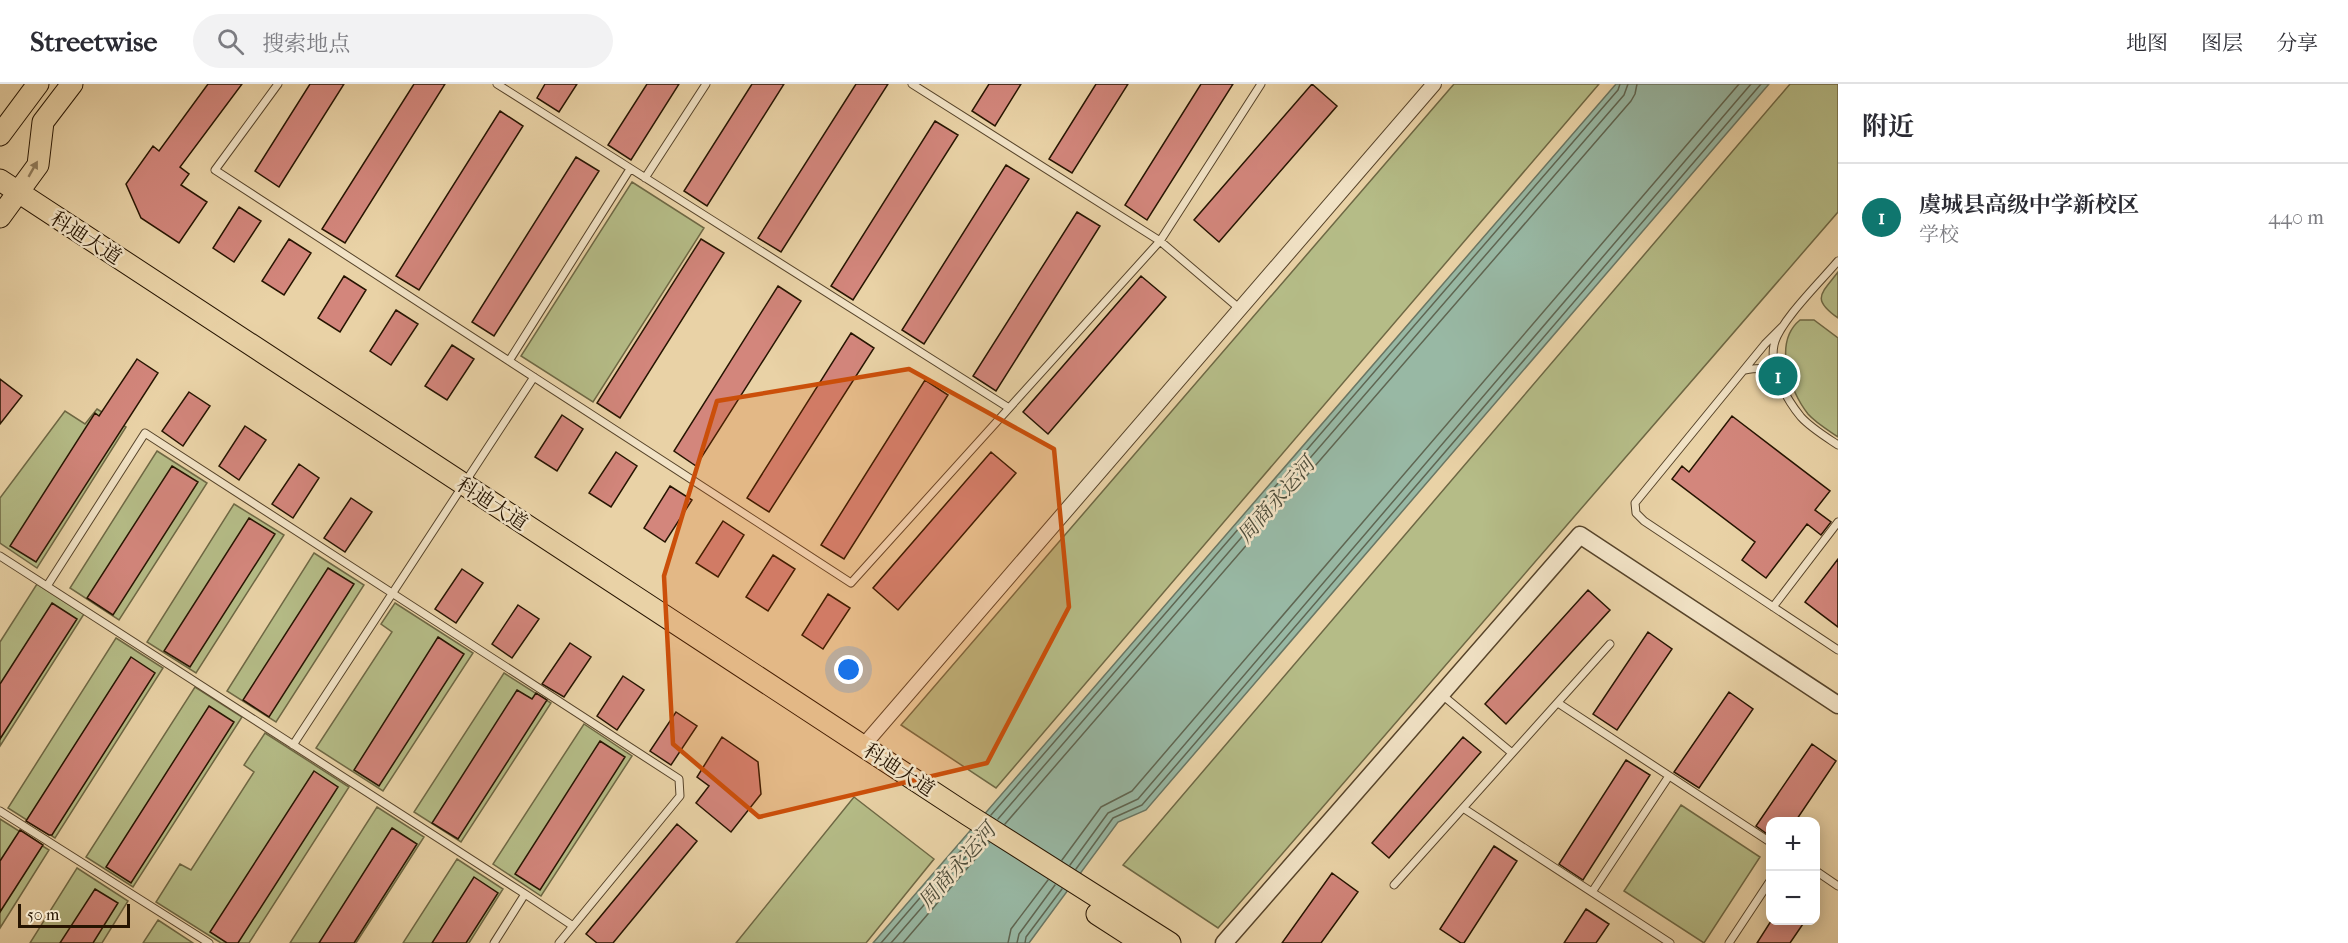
<!DOCTYPE html>
<html lang="zh">
<head>
<meta charset="utf-8">
<style>
  :root { --surface:#fff; --page:#f2f2f3; --text:#2b2b33; --muted:#7c7c81; --line:#e1e1e2; --accent:#0f766e }
  body { margin:0; font-family:"IM FELL French Canon","Noto Serif SC",serif; background:var(--page); color:var(--text) }
  .controls { position:absolute; right:18px; bottom:18px; display:grid; overflow:hidden; border-radius:12px; box-shadow:0 3px 15px #0003 }
  .controls button { width:54px; height:54px; display:grid; place-items:center; padding:0; border:0; border-bottom:2px solid var(--line); background:var(--surface); color:var(--text); font:30px sans-serif }
  .scale { position:absolute; left:18px; bottom:15px; width:112px; box-sizing:border-box; padding-left:6px; border:3px solid #261401; border-top:0; font-size:16px; line-height:21px; white-space:nowrap; color:#261401; -webkit-text-stroke:4px #f1e2c5; paint-order:stroke }
  .you { position:absolute; left:849px; top:586px; width:21px; height:21px; margin:-15px; border:4px solid #fff; border-radius:50%; background:#1a73e8; box-shadow:0 0 0 9px #1a73e833 }
  .badge { display:grid; place-items:center; width:39px; height:39px; border-radius:50%; background:var(--accent); color:#fff; font-size:20px; font-weight:700 }
  .pin { position:absolute; translate:-50% -50%; border:3px solid #fff; box-shadow:0 2px 6px #0006 }
  .list { margin:0; padding:0; list-style:none }
  h2 { display:flex; justify-content:space-between; align-items:center; height:78px; margin:0; padding:0 24px; font-size:26px }
  h2 small { font-size:20px; font-weight:400; color:var(--muted) }
  .list li { display:grid; grid-template-columns:39px 1fr auto; gap:18px; align-items:center; box-sizing:border-box; height:108px; padding:0 24px; border-top:2px solid var(--line) }
  .list b { display:block; font-size:22px; white-space:nowrap }
  .list p { margin:0; font-size:20px; white-space:nowrap; color:var(--muted) }
  .list em { font-size:20px; font-style:normal; color:var(--muted) }
  .icon { flex:none; width:33px; height:33px; fill:none; stroke:currentColor; stroke-width:2; stroke-linecap:round; stroke-linejoin:round }
  .map { position:relative; flex:none; width:1838px; height:859px; overflow:hidden }
  header { display:flex; align-items:center; gap:36px; box-sizing:border-box; height:84px; padding:0 30px; background:var(--surface); border-bottom:2px solid var(--line) }
  header strong { font-size:28px }
  nav { display:flex; gap:33px; margin-inline-start:auto; font-size:21px }
  .search { width:420px; height:54px; background:var(--page); display:flex; align-items:center; gap:15px; box-sizing:border-box; padding:0 21px; border-radius:33px; color:var(--muted); font-size:22px }
  main { display:flex }
  aside { flex:1; background:var(--surface) }
  .map>svg:first-child { display:block }
  .green { fill:#b5bc87; stroke:#6e6844; stroke-width:1.5 }
  .water { fill:#98b8a4; stroke:#6a7663; stroke-width:1.5 }
  .lines { fill:none; stroke-linecap:round; stroke-linejoin:round }
  .shore { stroke:#5f6652; stroke-width:1.5 }
  .building { fill:#d3867c; stroke:#261401; stroke-width:1.5 }
  .service-casing { stroke:#57442a; stroke-width:9 }
  .minor-casing { stroke:#57442a; stroke-width:16 }
  .tertiary-casing { stroke:#57442a; stroke-width:19 }
  .primary-casing { stroke:#261401; stroke-width:23 }
  .service { stroke:#f1e2c5; stroke-width:7 }
  .minor { stroke:#f1e2c5; stroke-width:14 }
  .tertiary { stroke:#f1e2c5; stroke-width:16 }
  .primary { stroke:#e9d2a6; stroke-width:21 }
  .oneway { fill:#917c5c }
  .marked { fill:#cb4f0a; fill-opacity:0.2; stroke:#cb4f0a; stroke-width:4.5; stroke-linejoin:round }
  .labels { text-anchor:middle; dominant-baseline:central; stroke-width:5; stroke-linejoin:round; paint-order:stroke }
  .street-label { font-size:20px; fill:#261401; stroke:#f1e2c5 }
  .water-label { font-size:21px; font-style:italic; fill:#4e4d3a; stroke:#f1e2c5 }
</style>
</head>
<body>
<header>
<strong>Streetwise</strong>
<div class="search"><svg class="icon" aria-label="search" viewBox="0 0 24 24"><circle cx="10" cy="10" r="6"/><path d="M15 15l6 6"/></svg>搜索地点</div>
<nav><a>地图</a><a>图层</a><a>分享</a></nav>
</header>
<main>
<div class="map">
<svg width="1838" height="859" viewBox="0 0 1838 859">
  <rect width="100%" height="100%" fill="#e9d2a6"/>
  <filter id="stains"><feTurbulence type="fractalNoise" baseFrequency=".00333" numOctaves="4"/><feColorMatrix values="0 0 0 0 .2 0 0 0 0 .09 0 0 0 0 .02 0 0 0 .5 -.17"/></filter>
  <radialGradient id="worn" r=".72"><stop offset=".6" stop-color="#630" stop-opacity="0"/><stop offset="1" stop-color="#630" stop-opacity=".3"/></radialGradient>
  <path class="green" d="M 1454,0 L 1599,0 L 996,704 L 901,641 Z
    M 1790,0 L 1838,0 L 1838,128 L 1218,844 L 1123,781 Z
    M 632,98 L 704,144 L 593,318 L 521,272 Z
    M 1838,188 L 1838,234 C 1811,215 1821,210 1838,188 Z
    M 1800,236 L 1814,236 L 1838,254 L 1838,353 C 1828,346 1816,339 1808,330 C 1789,306 1773,258 1800,236 Z
    M 97,325 L 126,343 L 37,484 L 0,459 L 0,414 L 65,327 L 85,340 Z
    M 157,367 L 207,399 L 119,536 L 70,504 Z
    M 234,420 L 284,451 L 196,589 L 147,558 Z
    M 314,469 L 364,501 L 276,638 L 227,607 Z
    M 37,500 L 84,530 L 0,662 L 0,558 Z
    M 395,519 L 473,569 L 383,707 L 316,664 L 392,548 L 381,540 Z
    M 116,554 L 163,584 L 55,754 L 8,724 Z
    M 504,589 L 551,619 L 461,758 L 414,728 Z
    M 195,603 L 242,633 L 133,803 L 86,773 Z
    M 584,640 L 632,672 L 541,812 L 493,780 Z
    M 265,649 L 349,703 L 249,859 L 221,859 L 156,818 L 180,780 L 191,786 L 254,688 L 244,681 Z
    M 854,713 L 934,775 L 866,859 L 736,859 Z
    M 1681,721 L 1760,773 L 1704,859 L 1624,807 Z
    M 377,723 L 424,753 L 356,859 L 290,859 Z
    M 0,735 L 49,766 L 0,844 Z
    M 457,775 L 503,805 L 469,859 L 403,859 Z
    M 77,784 L 128,817 L 102,859 L 30,859 Z
    M 158,836 L 193,859 L 143,859 Z"/>
  <path class="water" d="M 1616,0 L 1769,0 L 1146,726 L 1118,738 L 1029,859 L 873,859 Z"/>
  <g class="lines">
    <path class="shore" d="M 991,731 L 1618,6 L 1620,0
      M 998,735 L 1624,11 L 1628,0
      M 1005,740 L 1631,17 L 1635,10 L 1637,0
      M 1062,776 L 1101,723 L 1132,707 L 1739,0
      M 1070,781 L 1108,729 L 1138,715 L 1751,0
      M 1076,785 L 1113,734 L 1142,721 L 1761,0
      M 881,859 L 975,750
      M 891,859 L 982,754
      M 903,859 L 989,759
      M 1008,859 L 1011,845 L 1048,796
      M 1017,859 L 1019,850 L 1055,801
      M 1025,859 L 1026,853 L 1062,805"/>
  </g>
  <path class="building" d="M 208,0 L 242,0 L 180,83 L 189,90 L 181,101 L 207,118 L 179,159 L 141,134 L 126,100 L 153,62 L 159,67 Z
    M 310,0 L 344,0 L 279,103 L 255,87 Z
    M 414,0 L 445,0 L 345,159 L 322,145 Z
    M 545,0 L 577,0 L 559,28 L 537,14 Z
    M 647,0 L 679,0 L 631,76 L 608,61 Z
    M 752,0 L 784,0 L 707,122 L 684,107 Z
    M 856,0 L 888,0 L 781,168 L 758,154 Z
    M 989,0 L 1021,0 L 995,42 L 972,27 Z
    M 1096,0 L 1128,0 L 1072,89 L 1049,75 Z
    M 1201,0 L 1233,0 L 1147,136 L 1125,121 Z
    M 1312,0 L 1337,22 L 1219,158 L 1194,136 Z
    M 500,27 L 523,42 L 419,206 L 396,192 Z
    M 935,37 L 958,51 L 853,216 L 831,202 Z
    M 576,73 L 599,87 L 494,252 L 472,238 Z
    M 1006,81 L 1029,95 L 924,260 L 902,246 Z
    M 239,123 L 261,137 L 234,178 L 213,164 Z
    M 1077,128 L 1100,142 L 996,307 L 973,292 Z
    M 289,155 L 311,169 L 284,211 L 262,197 Z
    M 701,155 L 724,169 L 620,334 L 597,319 Z
    M 344,192 L 366,206 L 340,248 L 318,234 Z
    M 1141,192 L 1166,213 L 1048,350 L 1023,328 Z
    M 778,202 L 801,217 L 696,382 L 674,367 Z
    M 396,226 L 418,240 L 391,281 L 370,267 Z
    M 851,249 L 874,264 L 769,428 L 747,414 Z
    M 452,261 L 474,275 L 447,316 L 425,302 Z
    M 137,275 L 158,289 L 36,478 L 10,462 L 95,329 L 99,332 Z
    M 0,295 L 22,312 L 0,340 Z
    M 925,296 L 948,311 L 844,475 L 821,461 Z
    M 189,308 L 210,322 L 183,362 L 162,347 Z
    M 562,331 L 583,345 L 557,387 L 535,373 Z
    M 1732,332 L 1830,407 L 1815,426 L 1831,438 L 1821,451 L 1807,440 L 1766,494 L 1742,476 L 1755,458 L 1672,395 L 1682,382 L 1689,388 Z
    M 245,342 L 266,356 L 239,396 L 219,382 Z
    M 616,368 L 637,382 L 611,423 L 589,409 Z
    M 991,368 L 1016,389 L 898,526 L 873,504 Z
    M 299,380 L 319,394 L 293,434 L 272,420 Z
    M 172,382 L 198,398 L 113,531 L 87,514 Z
    M 670,402 L 692,416 L 665,458 L 644,444 Z
    M 351,414 L 372,428 L 345,468 L 324,454 Z
    M 249,434 L 275,450 L 190,583 L 164,567 Z
    M 723,437 L 744,451 L 718,493 L 696,479 Z
    M 773,471 L 795,485 L 768,527 L 746,513 Z
    M 1838,475 L 1838,543 L 1805,518 Z
    M 328,484 L 354,500 L 269,633 L 243,616 Z
    M 462,485 L 483,499 L 456,539 L 435,525 Z
    M 1588,506 L 1610,526 L 1506,640 L 1485,620 Z
    M 828,510 L 850,524 L 823,565 L 802,551 Z
    M 52,519 L 77,535 L 0,655 L 0,600 Z
    M 518,521 L 539,535 L 512,574 L 492,560 Z
    M 1648,548 L 1672,565 L 1617,646 L 1593,630 Z
    M 438,553 L 464,570 L 379,702 L 354,686 Z
    M 570,559 L 591,573 L 564,613 L 542,600 Z
    M 131,573 L 155,589 L 52,751 L 49,751 L 26,737 Z
    M 623,592 L 644,606 L 617,646 L 597,632 Z
    M 517,606 L 532,615 L 536,609 L 547,616 L 458,755 L 432,739 Z
    M 1729,608 L 1753,625 L 1699,704 L 1674,688 Z
    M 209,622 L 234,638 L 131,799 L 106,783 Z
    M 676,628 L 697,642 L 671,681 L 650,667 Z
    M 722,653 L 758,678 L 761,710 L 731,748 L 696,719 L 709,702 L 697,693 Z
    M 1463,653 L 1481,668 L 1389,774 L 1372,759 Z
    M 600,657 L 625,673 L 540,806 L 515,790 Z
    M 1812,660 L 1836,677 L 1795,738 L 1770,738 L 1770,752 L 1756,742 Z
    M 1626,676 L 1650,691 L 1583,796 L 1559,780 Z
    M 314,687 L 338,703 L 238,859 L 227,859 L 210,848 Z
    M 677,740 L 697,757 L 613,859 L 597,859 L 586,850 Z
    M 392,744 L 417,760 L 354,859 L 319,859 Z
    M 20,746 L 43,761 L 0,828 L 0,777 Z
    M 1494,762 L 1517,777 L 1464,859 L 1461,859 L 1440,845 Z
    M 1332,789 L 1358,808 L 1321,859 L 1282,859 Z
    M 474,793 L 498,809 L 466,859 L 432,859 Z
    M 95,805 L 118,819 L 93,859 L 60,859 Z
    M 1586,825 L 1609,840 L 1596,859 L 1564,859 Z
    M 1771,837 L 1805,837 L 1790,859 L 1757,859 Z"/>
  <g class="lines">
    <defs>
      <path id="service" d="M 278,0 L 215,86 L 851,499 L 1160,157 L 1261,0
        M 497,0 L 1009,324
        M 912,0 L 1160,157 L 1240,225
        M 645,94 L 706,0
        M 1838,177 C 1822,196 1778,239 1774,261 C 1769,285 1787,316 1801,333 C 1811,344 1826,353 1838,361
        M 1783,242 L 1765,260 L 1635,419 L 1636,429 L 1644,437 L 1838,566
        M 509,277 L 630,85
        M 1745,286 C 1757,284 1766,283 1777,290
        M 0,472 L 525,810 L 494,859
        M 47,502 L 145,349 L 679,695 L 680,712 L 559,859
        M 1773,523 L 1838,438
        M 1441,610 L 1512,669
        M 1558,619 L 1770,758
        M 293,661 L 534,293
        M 1463,724 L 1670,859
        M 0,727 L 209,859
        M 1816,787 L 1838,802
        M 1394,801 L 1610,560
        M 1592,808 L 1669,692
        M 525,810 L 573,842
        M 1729,859 L 1770,797"/>
      <path id="minor" d="M 863,662 L 1434,0"/>
      <path id="tertiary" d="M 1224,859 L 1580,451 L 1838,621"/>
      <path id="primary" d="M 0,51 L 38,0
        M 0,96 L 968,731 L 1170,859
        M 0,133 L 38,81 L 43,38 L 72,0
        M 1097,830 L 1142,859"/>
    </defs>
    <use href="#service" class="service-casing"/>
    <use href="#minor" class="minor-casing"/>
    <use href="#tertiary" class="tertiary-casing"/>
    <use href="#primary" class="primary-casing"/>
    <use href="#service" class="service"/>
    <use href="#minor" class="minor"/>
    <use href="#tertiary" class="tertiary"/>
    <use href="#primary" class="primary"/>
  </g>
  <defs><path id="oneway-solid" d="M-6-.8H1V-3.2L6.5 0L1 3.2V.8H-6Z" transform="scale(1.5)"/></defs>
  <use class="oneway" href="#oneway-solid" transform="translate(33 85) rotate(-60)"/>
  <path class="marked" d="M 909,285 L 1054,365 L 1069,523 L 987,679 L 759,733 L 673,660 L 664,492 L 717,317 Z"/>
  <g class="labels">
    <g class="street-label">
      <text transform="translate(86 154) rotate(33)">科迪大道</text>
      <text transform="translate(492 420) rotate(33)">科迪大道</text>
      <text transform="translate(899 686) rotate(33)">科迪大道</text>
    </g>
    <g class="water-label">
      <text transform="translate(1276 416) rotate(-49)">周商永运河</text>
      <text transform="translate(957 782) rotate(-49)">周商永运河</text>
    </g>
  </g>
  <rect width="100%" height="100%" filter="url(#stains)"/>
  <rect width="100%" height="100%" fill="url(#worn)"/>
</svg>
<div class="controls">
<button>+</button>
<button>−</button>
</div>
<div class="scale">50 m</div>
<div class="you"></div>
<div class="pin badge" style="left:1778px;top:292px">1</div>
</div>
<aside>
<h2>附近<small></small></h2>
<ul class="list">
<li><span class="badge">1</span><div><b>虞城县高级中学新校区</b><p>学校</p></div><em>440 m</em></li>
</ul>
</aside>
</main>
</body>
</html>
